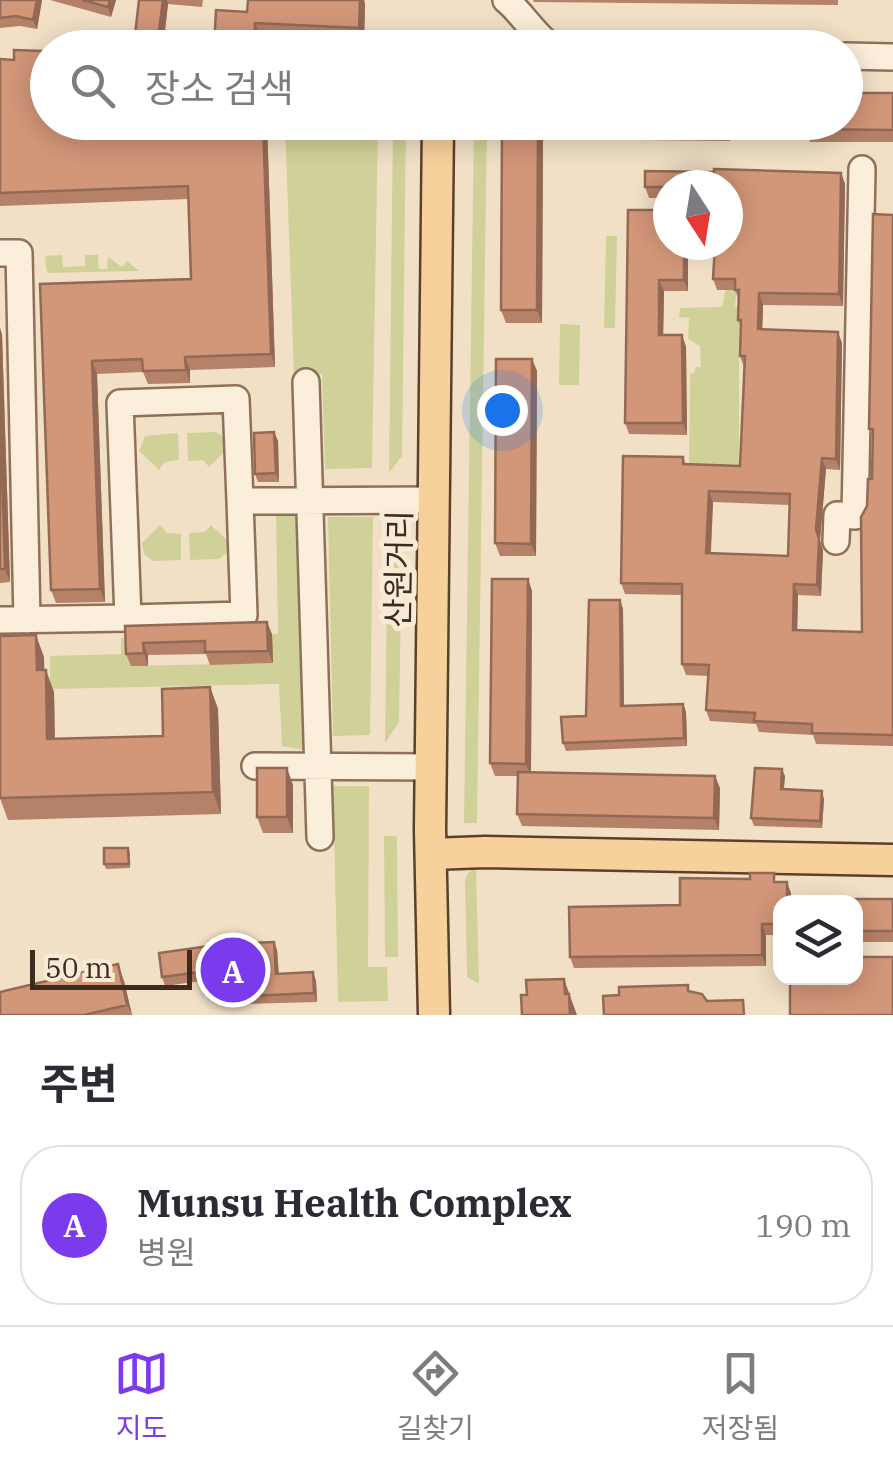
<!DOCTYPE html>
<html lang="ko">
<head>
<meta charset="utf-8">
<style>
  :root { --surface:#fff; --page:#f2f2f3; --text:#2b2b33; --muted:#7c7c81; --line:#e1e1e2; --accent:#7c3aed }
  body { margin:0; font-family:"IBM Plex Serif","Noto Sans KR",serif; background:var(--page); color:var(--text) }
  .controls { position:absolute; right:30px; bottom:30px; display:grid; overflow:hidden; border-radius:20px; box-shadow:0 5px 25px #0003 }
  .controls button { width:90px; height:90px; display:grid; place-items:center; padding:0; border:0; border-bottom:2px solid var(--line); background:var(--surface); color:var(--text); font:50px sans-serif }
  .compass { position:absolute; left:653px; top:170px; width:90px; height:90px; border-radius:50%; background:var(--surface); box-shadow:0 5px 25px #0003; rotate:168deg }
  .scale { position:absolute; left:30px; bottom:25px; width:162px; box-sizing:border-box; padding-left:10px; border:5px solid #3e2b1f; border-top:0; font-size:28px; line-height:35px; white-space:nowrap; color:#3e2b1f; -webkit-text-stroke:8px #f8ebd6; paint-order:stroke }
  .you { position:absolute; left:502px; top:410px; width:35px; height:35px; margin:-25px; border:8px solid #fff; border-radius:50%; background:#1a73e8; box-shadow:0 0 0 15px #1a73e833 }
  .badge { display:grid; place-items:center; width:65px; height:65px; border-radius:50%; background:var(--accent); color:#fff; font-size:32px; font-weight:700 }
  .pin { position:absolute; translate:-50% -50%; border:5px solid #fff; box-shadow:0 2px 10px #0006 }
  .list { margin:0; padding:0; list-style:none }
  h2 { display:flex; justify-content:space-between; align-items:center; height:130px; margin:0; padding:0 40px; font-size:42px }
  h2 small { font-size:32px; font-weight:400; color:var(--muted) }
  .list li { display:grid; grid-template-columns:65px 1fr auto; gap:30px; align-items:center; box-sizing:border-box; height:160px; margin:0 20px 20px; padding:0 20px; border:2px solid var(--line); border-radius:40px }
  .list b { display:block; font-size:38px; white-space:nowrap }
  .list p { margin:0; font-size:32px; white-space:nowrap; color:var(--muted) }
  .list em { font-size:32px; font-style:normal; color:var(--muted) }
  .icon { flex:none; width:55px; height:55px; fill:none; stroke:currentColor; stroke-width:2; stroke-linecap:round; stroke-linejoin:round }
  .map { position:relative; flex:none; width:893px; height:1015px; overflow:hidden }
  .search { position:absolute; background:var(--surface); box-shadow:0 5px 25px #0003; left:30px; right:30px; top:30px; height:110px; display:flex; align-items:center; gap:25px; box-sizing:border-box; padding:0 35px; border-radius:55px; color:var(--muted); font-size:38px }
  .sheet { height:310px; background:var(--surface) }
  nav { display:flex; justify-content:space-around; align-items:center; box-sizing:border-box; height:140px; border-top:2px solid var(--line); background:var(--surface); font-size:28px; color:var(--muted) }
  nav a { display:grid; justify-items:center; gap:5px }
  nav .on { color:var(--accent) }
  .map>svg:first-child { display:block }
  .green { fill:#d0d199 }
  .lines { fill:none; stroke-linecap:round; stroke-linejoin:round }
  .minor-casing { stroke:#8f715a; stroke-width:30 }
  .major-casing { stroke:#5c3f2e; stroke-width:35 }
  .minor { stroke:#fbeeda; stroke-width:25 }
  .major { stroke:#f6d19c; stroke-width:30 }
  .wall { fill:#b58168; fill-rule:evenodd }
  .shaded-wall { fill:#936955 }
  .building { fill:#d29679; stroke:#936955; stroke-width:2.5; fill-rule:evenodd }
  .labels { text-anchor:middle; dominant-baseline:central; stroke-width:10; stroke-linejoin:round; paint-order:stroke }
  .street-label { font-size:32px; fill:#3e2b1f; stroke:#f8ebd6 }
</style>
</head>
<body>
<div class="map">
<svg width="893" height="1015" viewBox="0 0 893 1015">
  <rect width="100%" height="100%" fill="#f1e0c6"/>
  <path class="green" d="M 406,122 L 402,456 L 389,473 L 393,123 Z
    M 487,122 L 477,823 L 464,823 L 474,123 Z
    M 285,123 L 378,123 L 372,468 L 325,469 L 322,374 L 294,375 Z
    M 606,236 L 617,236 L 615,328 L 604,328 Z
    M 62,255 L 63,267 L 85,266 L 85,255 L 98,255 L 99,269 L 107,269 L 108,257 L 122,267 L 127,261 L 139,271 L 47,273 L 45,256 Z
    M 727,283 L 737,284 L 735,306 L 739,307 L 739,473 L 689,472 L 690,374 L 695,372 L 695,367 L 701,367 L 700,346 L 688,339 L 689,318 L 679,317 L 680,308 L 722,307 Z
    M 560,324 L 580,325 L 579,385 L 559,385 Z
    M 216,432 L 226,438 L 228,448 L 209,467 L 203,460 L 188,461 L 187,433 Z
    M 178,433 L 179,460 L 165,462 L 159,470 L 139,451 L 145,436 Z
    M 276,512 L 303,513 L 309,748 L 304,750 L 282,746 L 279,684 L 50,689 L 50,656 L 121,654 L 121,638 L 130,638 L 131,666 L 272,663 L 272,634 L 278,634 Z
    M 388,513 L 399,525 L 402,535 L 399,722 L 385,743 Z
    M 328,517 L 373,517 L 370,735 L 333,736 Z
    M 160,525 L 167,533 L 181,534 L 181,560 L 153,561 L 144,554 L 142,543 Z
    M 211,525 L 230,543 L 228,552 L 219,559 L 190,560 L 189,533 L 205,532 Z
    M 333,786 L 369,786 L 368,967 L 387,967 L 388,1001 L 338,1002 Z
    M 384,836 L 397,836 L 398,957 L 385,957 Z
    M 476,867 L 479,984 L 467,977 L 465,881 L 467,874 Z"/>
  <g class="lines">
    <defs>
      <path id="minor" d="M 506,0 C 524,15 533,34 553,48
        M 846,56 L 893,57
        M 0,253 L 19,253 L 27,620
        M 306,382 L 320,837
        M 836,541 L 837,515 L 855,516 L 862,169
        M 128,618 L 244,615 L 240,501
        M 0,620 L 128,618 L 120,403 L 236,399 L 240,501 L 434,500
        M 255,766 L 431,767"/>
      <path id="major" d="M 431,854 L 485,852 L 893,860
        M 434,1015 L 430,830 L 438,124"/>
    </defs>
    <use href="#minor" class="minor-casing"/>
    <use href="#major" class="major-casing"/>
    <use href="#minor" class="minor"/>
    <use href="#major" class="major"/>
  </g>
  <path class="wall" d="M 0,0 L 42,0 L 37,29 L 20,26 L 0,28 Z
    M 50,0 L 116,0 L 111,17 Z
    M 139,0 L 203,0 L 202,7 L 168,4 L 163,48 L 139,48 L 135,35 Z
    M 248,0 L 364,0 L 365,4 L 364,41 L 260,36 L 259,48 L 214,48 L 247,12 Z
    M 533,0 L 838,0 L 838,5 L 534,2 Z
    M 0,59 L 48,122 L 267,122 L 275,367 L 190,370 L 190,383 L 148,384 L 143,372 L 97,374 L 105,602 L 56,603 L 51,590 L 40,284 L 191,279 L 189,199 L 0,206 Z
    M 893,93 L 893,142 L 810,142 L 805,129 Z
    M 530,122 L 730,122 L 730,141 L 543,139 L 542,323 L 506,323 L 501,310 Z
    M 841,173 L 845,184 L 843,306 L 763,305 L 762,329 L 842,343 L 840,470 L 826,469 L 820,540 L 823,550 L 821,596 L 798,595 L 797,630 L 862,632 L 867,506 L 872,479 L 873,440 L 869,429 L 893,215 L 893,746 L 816,744 L 813,735 L 759,732 L 756,724 L 710,721 L 706,710 L 708,676 L 686,675 L 682,664 L 682,595 L 625,594 L 621,583 L 683,457 L 686,464 L 740,466 L 744,367 L 740,356 L 741,327 L 738,320 L 739,301 L 735,290 L 717,290 L 713,279 L 728,185 L 668,185 L 668,245 L 688,245 L 688,291 L 664,291 L 663,335 L 682,335 L 686,347 L 687,435 L 629,434 L 625,423 L 664,210 L 664,198 L 649,198 L 645,187 ZM 713,502 L 790,505 L 788,556 L 711,553 Z
    M 0,328 L 2,335 L 10,582 L 0,583 Z
    M 532,359 L 537,371 L 536,556 L 500,556 L 495,543 Z
    M 274,432 L 278,441 L 279,482 L 258,482 L 255,474 Z
    M 528,579 L 532,591 L 531,772 L 720,788 L 719,830 L 522,826 L 517,814 L 518,776 L 495,776 L 490,763 Z
    M 620,600 L 623,609 L 624,706 L 683,704 L 686,712 L 687,746 L 566,751 L 563,743 L 586,716 Z
    M 125,626 L 272,634 L 273,663 L 210,665 L 206,654 L 148,655 L 148,666 L 131,666 L 126,654 Z
    M 44,657 L 44,670 L 54,692 L 55,739 L 163,736 L 210,687 L 218,709 L 221,814 L 8,820 L 0,798 Z
    M 785,776 L 784,789 L 824,799 L 822,828 L 754,826 L 751,818 Z
    M 293,785 L 293,833 L 263,833 L 257,817 Z
    M 130,852 L 130,868 L 106,869 L 104,864 Z
    M 777,882 L 791,893 L 791,899 L 893,899 L 893,942 L 856,942 L 856,902 L 780,902 L 780,935 L 766,935 L 766,966 L 574,968 L 570,957 L 680,905 Z
    M 274,942 L 277,950 L 279,974 L 313,972 L 316,981 L 317,1002 L 249,1004 L 246,996 L 245,975 L 165,986 L 162,977 Z
    M 124,981 L 132,1015 L 0,1015 Z"/>
  <path class="shaded-wall" d="M 37,0 L 42,0 L 37,29 L 33,20 Z
    M 110,0 L 116,0 L 111,17 L 108,7 Z
    M 163,0 L 167,0 L 168,4 L 163,48 L 161,48 L 158,39 Z
    M 360,0 L 364,0 L 365,4 L 364,41 L 359,28 Z
    M 255,23 L 260,36 L 259,48 L 254,48 Z
    M 44,51 L 48,60 L 48,82 L 43,71 Z
    M 263,122 L 267,122 L 275,367 L 271,354 Z
    M 725,122 L 730,122 L 730,141 L 725,128 Z
    M 538,126 L 543,139 L 542,323 L 537,310 Z
    M 841,173 L 845,184 L 843,306 L 839,294 Z
    M 684,245 L 688,245 L 688,291 L 684,280 Z
    M 659,280 L 664,291 L 663,347 L 659,335 Z
    M 759,293 L 763,305 L 762,340 L 758,329 Z
    M 0,328 L 2,335 L 10,582 L 5,569 L 0,402 Z
    M 838,332 L 842,343 L 840,470 L 836,459 Z
    M 682,335 L 686,347 L 687,435 L 683,423 Z
    M 185,357 L 190,370 L 190,383 L 186,370 Z
    M 532,359 L 537,371 L 536,556 L 531,544 Z
    M 92,361 L 97,374 L 105,602 L 100,589 Z
    M 274,432 L 278,441 L 279,482 L 276,473 Z
    M 822,458 L 826,469 L 820,540 L 816,529 Z
    M 709,491 L 713,502 L 710,564 L 706,553 Z
    M 819,539 L 823,550 L 821,596 L 817,585 Z
    M 528,579 L 532,591 L 531,776 L 526,764 Z
    M 794,584 L 798,595 L 797,641 L 793,630 Z
    M 620,600 L 623,609 L 624,715 L 621,706 Z
    M 267,622 L 272,634 L 273,663 L 268,651 Z
    M 36,635 L 44,657 L 45,692 L 37,670 Z
    M 143,643 L 148,655 L 148,666 L 144,653 Z
    M 46,670 L 54,692 L 55,761 L 47,739 Z
    M 210,687 L 218,709 L 221,814 L 213,792 Z
    M 683,704 L 686,712 L 687,746 L 684,738 Z
    M 287,768 L 293,785 L 293,833 L 287,817 Z
    M 782,769 L 785,776 L 783,796 L 781,789 Z
    M 715,776 L 720,788 L 719,830 L 714,818 Z
    M 822,791 L 824,799 L 822,828 L 820,821 Z
    M 787,882 L 791,893 L 791,902 L 787,899 Z
    M 762,924 L 766,935 L 766,966 L 762,955 Z
    M 274,942 L 277,950 L 279,982 L 276,974 Z
    M 118,964 L 124,981 L 132,1015 L 127,1005 Z
    M 313,972 L 316,981 L 317,1002 L 314,993 Z
    M 564,979 L 573,1004 L 577,1015 L 570,1015 L 565,994 Z"/>
  <path class="building" d="M 0,0 L 37,0 L 33,20 L 16,16 L 0,18 Z
    M 82,0 L 110,0 L 108,7 Z
    M 139,0 L 163,0 L 158,39 L 135,35 Z
    M 248,0 L 360,0 L 359,28 L 255,23 L 254,48 L 214,48 L 216,10 L 247,12 Z
    M 498,41 L 499,48 L 472,48 Z
    M 14,50 L 44,51 L 43,71 L 48,71 L 48,122 L 263,122 L 271,354 L 185,357 L 186,370 L 143,371 L 142,359 L 92,361 L 100,589 L 51,590 L 40,284 L 191,279 L 188,186 L 0,193 L 0,59 L 14,60 Z
    M 846,93 L 893,93 L 893,130 L 805,129 L 805,122 L 846,122 Z
    M 530,122 L 725,122 L 725,128 L 538,126 L 537,310 L 501,310 L 502,126 L 530,126 Z
    M 714,169 L 841,173 L 839,294 L 759,293 L 758,329 L 838,332 L 836,459 L 822,458 L 816,529 L 819,539 L 817,585 L 794,584 L 793,630 L 862,632 L 861,517 L 867,506 L 868,479 L 872,479 L 873,429 L 869,429 L 873,214 L 893,215 L 893,735 L 812,733 L 812,724 L 754,721 L 755,713 L 706,710 L 709,665 L 682,664 L 682,584 L 621,583 L 623,456 L 683,457 L 683,464 L 740,466 L 745,356 L 740,356 L 741,320 L 738,320 L 739,290 L 735,290 L 735,279 L 713,279 L 715,245 L 728,245 L 728,185 L 668,185 L 668,245 L 684,245 L 684,280 L 659,280 L 659,335 L 682,335 L 683,423 L 625,423 L 628,210 L 664,210 L 664,187 L 645,187 L 645,171 L 714,172 ZM 709,491 L 790,494 L 788,556 L 706,553 Z
    M 496,359 L 532,359 L 531,544 L 495,543 Z
    M 0,402 L 5,569 L 0,569 Z
    M 274,432 L 276,473 L 255,474 L 254,433 Z
    M 492,579 L 528,579 L 526,764 L 490,763 Z
    M 589,600 L 620,600 L 621,706 L 683,704 L 684,738 L 563,743 L 561,717 L 586,716 Z
    M 267,622 L 268,651 L 205,652 L 205,641 L 143,643 L 144,653 L 126,654 L 125,626 Z
    M 36,635 L 37,670 L 46,670 L 47,739 L 163,736 L 162,689 L 210,687 L 213,792 L 0,798 L 0,636 Z
    M 257,768 L 287,768 L 287,817 L 257,817 Z
    M 755,768 L 782,769 L 781,789 L 822,791 L 820,821 L 751,818 Z
    M 518,772 L 715,776 L 714,818 L 517,814 Z
    M 104,848 L 128,848 L 129,864 L 104,864 Z
    M 750,873 L 774,873 L 774,882 L 787,882 L 787,899 L 893,899 L 893,931 L 856,931 L 856,902 L 780,902 L 780,924 L 762,924 L 762,955 L 570,957 L 569,907 L 680,905 L 680,878 L 750,879 Z
    M 274,942 L 276,974 L 313,972 L 314,993 L 246,996 L 245,966 L 162,977 L 159,953 L 223,944 Z
    M 856,957 L 893,957 L 893,1015 L 790,1015 L 790,978 L 856,978 Z
    M 118,964 L 127,1005 L 84,1015 L 0,1015 L 0,992 Z
    M 564,979 L 565,994 L 569,994 L 570,1015 L 522,1015 L 521,995 L 527,995 L 526,980 Z
    M 688,985 L 688,991 L 702,994 L 707,1001 L 743,1000 L 744,1015 L 604,1015 L 603,996 L 619,995 L 619,987 Z"/>
  <g class="labels">
    <g class="street-label">
      <text transform="translate(398 569) rotate(-89)">산원거리</text>
    </g>
  </g>
</svg>
<div class="controls">
<button><svg class="icon" aria-label="layers" viewBox="0 0 24 24"><path d="M12 4l9 5-9 5-9-5zM3 14l9 5 9-5"/></svg></button>
</div>
<svg class="compass" viewBox="-18 -18 36 36"><path d="M0-13l5 13h-10z" fill="#e53935"/><path d="M0 13l5-13h-10z" fill="#7c7c81"/></svg>
<div class="scale">50 m</div>
<div class="you"></div>
<div class="pin badge" style="left:233px;top:970px">A</div>
<div class="search"><svg class="icon" aria-label="search" viewBox="0 0 24 24"><circle cx="10" cy="10" r="6"/><path d="M15 15l6 6"/></svg>장소 검색</div>
</div>
<section class="sheet">
<h2>주변<small></small></h2>
<ul class="list">
<li><span class="badge">A</span><div><b>Munsu Health Complex</b><p>병원</p></div><em>190 m</em></li>
</ul>
</section>
<nav>
<a class="on"><svg class="icon" aria-label="map" viewBox="0 0 24 24"><path d="M3 6l6-2 6 2 6-2v14l-6 2-6-2-6 2zM9 4v14M15 6v14"/></svg>지도</a>
<a><svg class="icon" aria-label="directions" viewBox="0 0 24 24"><path d="M12 3l9 9-9 9-9-9zM9 14v-3h6M13 9l2 2-2 2"/></svg>길찾기</a>
<a><svg class="icon" aria-label="saved" viewBox="0 0 24 24"><path d="M7 4h10v16l-5-4-5 4z"/></svg>저장됨</a>
</nav>
</body>
</html>
